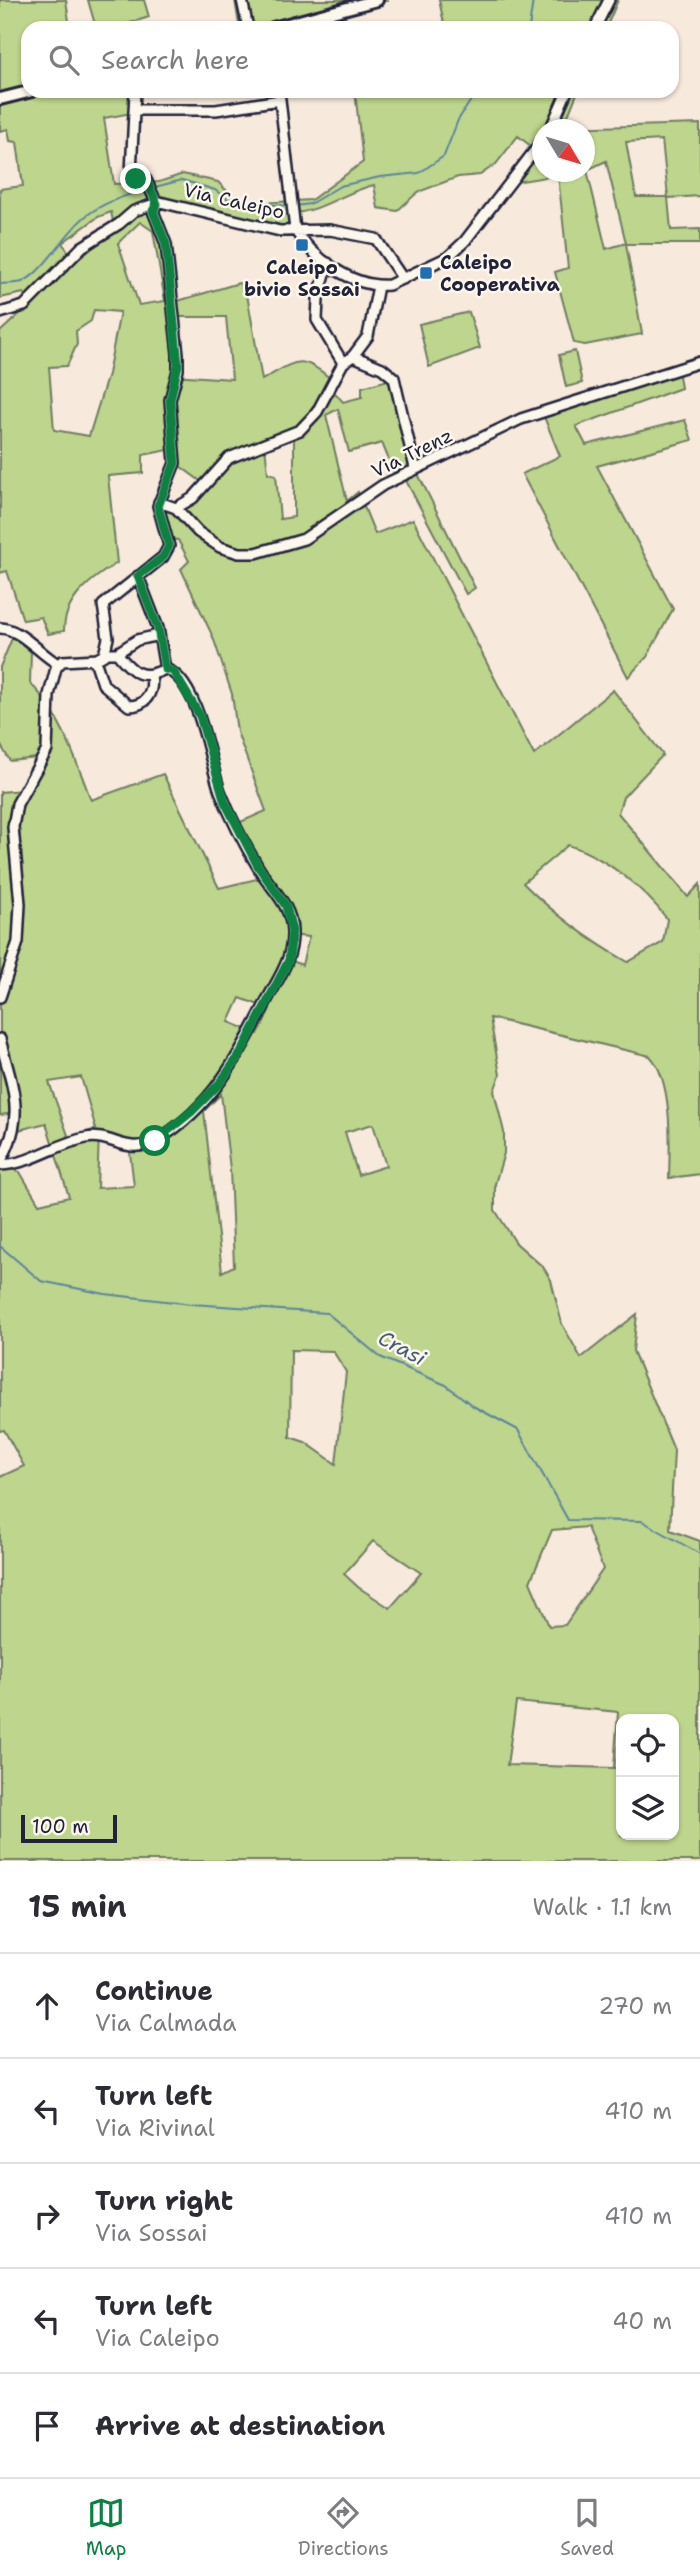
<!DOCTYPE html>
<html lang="en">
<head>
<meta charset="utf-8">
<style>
  :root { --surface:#fff; --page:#f2f2f3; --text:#2b2b33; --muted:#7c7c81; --line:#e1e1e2; --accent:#0b8043 }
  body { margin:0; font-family:"Shantell Sans",sans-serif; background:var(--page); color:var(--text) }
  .controls { position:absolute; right:21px; bottom:21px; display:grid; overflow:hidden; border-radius:14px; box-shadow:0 2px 5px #0004 }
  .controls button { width:63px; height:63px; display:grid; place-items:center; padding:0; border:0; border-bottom:2px solid var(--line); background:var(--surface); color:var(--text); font:35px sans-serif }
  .compass { position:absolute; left:532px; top:119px; width:63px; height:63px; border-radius:50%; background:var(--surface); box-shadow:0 2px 5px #0004; rotate:128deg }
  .scale { position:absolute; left:21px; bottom:18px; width:96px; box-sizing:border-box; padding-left:7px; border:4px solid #22223b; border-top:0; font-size:19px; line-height:24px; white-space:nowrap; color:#22223b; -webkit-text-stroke:5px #fbf7ec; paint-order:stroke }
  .stop { position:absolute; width:21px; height:21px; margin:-16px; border:5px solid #0b8043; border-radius:50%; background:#fff }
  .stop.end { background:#0b8043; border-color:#fff; box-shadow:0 2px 7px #0008 }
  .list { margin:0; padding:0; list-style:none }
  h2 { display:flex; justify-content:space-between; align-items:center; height:91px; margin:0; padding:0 28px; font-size:30px }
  h2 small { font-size:23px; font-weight:400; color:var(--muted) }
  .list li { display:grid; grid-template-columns:46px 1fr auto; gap:21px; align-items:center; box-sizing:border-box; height:105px; padding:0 28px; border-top:2px solid var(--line) }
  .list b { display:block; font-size:26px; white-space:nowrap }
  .list p { margin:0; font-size:23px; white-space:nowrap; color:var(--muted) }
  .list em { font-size:23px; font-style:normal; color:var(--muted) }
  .icon { flex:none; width:38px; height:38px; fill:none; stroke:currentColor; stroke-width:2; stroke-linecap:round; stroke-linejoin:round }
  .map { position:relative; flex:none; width:700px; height:1861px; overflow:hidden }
  .search { position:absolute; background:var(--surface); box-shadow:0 2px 5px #0004; left:21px; right:21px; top:21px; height:77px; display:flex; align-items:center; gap:18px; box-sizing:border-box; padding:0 24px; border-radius:21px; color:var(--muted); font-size:26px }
  .sheet { height:616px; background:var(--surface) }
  nav { display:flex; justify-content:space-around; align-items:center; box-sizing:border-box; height:98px; border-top:2px solid var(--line); background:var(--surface); font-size:19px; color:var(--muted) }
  nav a { display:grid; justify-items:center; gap:4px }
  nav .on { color:var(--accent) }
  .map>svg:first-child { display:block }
  .green { fill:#bdd58c; stroke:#707c64; stroke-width:2; fill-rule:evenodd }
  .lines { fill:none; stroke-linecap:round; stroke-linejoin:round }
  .stream { stroke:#5b849f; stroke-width:2 }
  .minor-casing { stroke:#22223b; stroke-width:14 }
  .major-casing { stroke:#22223b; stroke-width:16 }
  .minor { stroke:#fbf7ec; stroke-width:9 }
  .major { stroke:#fbf7ec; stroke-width:10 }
  .route { stroke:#0b8043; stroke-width:9 }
  .poi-dot { fill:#1f6fb2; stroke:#fbf7ec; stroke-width:2.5 }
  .labels { text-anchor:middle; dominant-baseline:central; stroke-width:5; stroke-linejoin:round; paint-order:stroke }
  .street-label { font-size:19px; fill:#22223b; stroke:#fbf7ec }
  .poi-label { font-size:19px; font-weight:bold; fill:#22223b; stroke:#fbf7ec; text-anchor:start }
  .water-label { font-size:21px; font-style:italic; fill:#435b75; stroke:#fbf7ec }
</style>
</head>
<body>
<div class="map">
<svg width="700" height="1861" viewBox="0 0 700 1861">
  <rect width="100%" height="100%" fill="#f7e9db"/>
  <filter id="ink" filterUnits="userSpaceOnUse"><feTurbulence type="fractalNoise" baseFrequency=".0143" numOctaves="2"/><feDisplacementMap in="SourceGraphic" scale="14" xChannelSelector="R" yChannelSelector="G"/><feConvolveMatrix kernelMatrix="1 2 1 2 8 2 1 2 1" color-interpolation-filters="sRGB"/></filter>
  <g filter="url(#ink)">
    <path class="green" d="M 0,0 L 66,0 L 70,28 L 28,28 L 28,91 L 131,91 L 132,113 L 104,118 L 114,184 L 159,182 L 183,174 L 218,182 L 234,198 L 260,203 L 311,200 L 363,162 L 355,91 L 578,91 L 563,128 L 700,124 L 700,196 L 668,198 L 671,230 L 700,229 L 700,244 L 626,244 L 642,334 L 585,345 L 574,343 L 555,272 L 568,268 L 558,175 L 516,182 L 537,151 L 518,136 L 496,164 L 480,175 L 458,177 L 418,192 L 397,211 L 378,208 L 374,185 C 346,191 320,213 291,213 L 293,231 L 166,202 L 151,212 L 160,229 L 171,303 L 239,283 L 248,300 L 262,380 C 296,361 300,352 332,380 L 328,385 L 343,402 L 362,397 L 362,387 L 385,381 L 386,377 L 398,378 L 415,468 L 475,588 L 466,594 L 403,475 L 396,477 L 382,443 L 349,452 L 338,409 L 326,415 L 347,501 L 358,492 L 375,534 L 413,519 L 534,755 L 613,690 L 663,755 L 623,797 L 618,813 L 688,897 L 700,884 L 700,1174 L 669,1178 C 670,1146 673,1080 650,1056 L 490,1018 L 500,1075 L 494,1091 L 504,1132 L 504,1153 L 495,1184 L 495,1210 L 516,1243 L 543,1267 L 551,1280 L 562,1324 L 581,1358 L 637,1314 L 633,1351 L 674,1450 L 670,1530 L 700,1541 L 700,1861 L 0,1861 L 0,1477 L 24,1466 L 4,1430 L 0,1431 L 0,1165 L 20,1172 L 39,1204 L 69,1197 L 46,1123 L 15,1131 L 16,1113 L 0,1115 L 0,1065 L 11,1101 L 4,1035 L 0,1039 L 0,792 L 23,790 L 38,758 L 10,761 L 0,744 L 0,667 L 13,636 L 31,652 L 30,683 C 61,713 76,761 91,800 L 163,774 L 219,888 L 265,877 L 236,824 L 266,811 L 237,732 L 232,694 L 213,637 L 181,569 L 189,561 L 178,540 L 171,539 L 161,501 L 172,508 L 188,499 L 203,483 L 173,461 L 173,449 L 143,455 L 143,473 L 108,476 L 117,563 C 91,579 64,599 64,631 L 48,634 L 41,617 L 23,620 L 7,571 L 0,573 L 0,332 L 26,308 L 24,293 L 0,298 L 0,189 L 23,186 L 17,142 L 10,141 L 8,129 L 0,131 ZM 542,130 L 584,130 L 584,172 L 542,172 ZM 662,140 L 668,197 L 636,197 L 626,142 ZM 606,161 L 626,243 L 606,249 L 587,170 ZM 111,212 L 115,230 L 76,261 L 62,243 L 98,217 ZM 140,222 L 153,231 L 165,301 L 139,305 L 118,243 ZM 94,310 L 120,312 L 108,374 L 89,436 L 54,430 L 49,367 L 67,366 L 77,344 L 76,331 L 91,321 ZM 173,317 L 226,317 L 232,379 L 173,375 ZM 294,438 L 294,517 L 280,519 L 276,475 L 268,473 L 265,446 ZM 568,845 C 604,856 644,888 667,919 L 663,942 L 628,962 C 589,940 555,915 523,883 ZM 288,935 L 309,937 L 302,965 L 285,958 ZM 240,998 L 270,1009 L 258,1034 L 229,1022 ZM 81,1077 L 96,1129 L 69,1138 L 49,1082 ZM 221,1094 L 230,1169 L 234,1266 L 222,1272 L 204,1111 ZM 373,1124 L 386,1166 L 358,1175 L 345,1132 ZM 99,1134 L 129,1144 L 134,1186 L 97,1188 ZM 291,1350 L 333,1351 L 346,1372 L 336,1464 L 305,1442 L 290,1437 ZM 587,1527 L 603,1569 L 565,1625 L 549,1626 L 530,1582 L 552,1530 ZM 373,1541 L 421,1573 L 390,1608 L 358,1587 L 344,1574 ZM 516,1702 L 618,1712 L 614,1768 L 507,1765 ZM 621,1719 L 674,1719 L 674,1835 L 621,1835 Z
      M 88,0 L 144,0 L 149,17 L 127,24 L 127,28 L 96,28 Z
      M 235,0 L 388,0 L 284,28 L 230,28 L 239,25 Z
      M 439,0 L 618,0 L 606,28 L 445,28 Z
      M 469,312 L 480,348 L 429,367 L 419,324 Z
      M 575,351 L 582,383 L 566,387 L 559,355 Z
      M 678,369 L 681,388 L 576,426 L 586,445 L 685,420 L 692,440 L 597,466 L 673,609 L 647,657 L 628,677 L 522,474 L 560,456 L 542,412 Z"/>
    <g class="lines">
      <path class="stream" d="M 529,28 L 533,0
        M 155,187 L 182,180 L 215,190 L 232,202 L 289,206
        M 295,206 L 310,204 L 340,186 L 380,177 L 419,173 L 444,156 L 458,120 L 477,91
        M 0,284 C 6,283 16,284 22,282 C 43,274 65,232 86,216 C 104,202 125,196 146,189
        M 0,1246 L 41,1281 L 105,1294 L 191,1304 L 327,1313 L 380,1357 L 446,1385 L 473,1406 L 518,1430 L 568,1520 L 642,1521 L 700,1554"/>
      <defs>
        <path id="minor" d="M 242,0 L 248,28
          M 595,28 L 609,0
          M 135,91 L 131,173 L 135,179 L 146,180 L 157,204
          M 279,91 L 295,230 C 314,259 353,288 389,285 L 448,257 L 465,241 L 542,141
          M 136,110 L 216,110 L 280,100
          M 550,130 L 567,91
          M 328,263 L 318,299 L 317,320 L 343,363 L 353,356 L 382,368 L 394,378 L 415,468
          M 0,313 L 24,306 L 82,247 L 119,224 L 134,211 L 160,202 L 280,231 L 330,230 L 376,239 L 403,279
          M 353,356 L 368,336 L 378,286
          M 159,502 L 176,508 L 198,532 L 220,547 L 239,553 L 256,553 L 304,539 L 383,485 L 521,419 L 700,362
          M 176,508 L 193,498 L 229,458 L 300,430 L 317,412 L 343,363
          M 138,576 L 158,628 L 165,669
          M 0,628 C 20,628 40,654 58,664
          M 117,653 L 137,640 L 159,635
          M 95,660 L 103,684 L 129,706 C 146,706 154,692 151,676
          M 0,997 L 18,942 L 20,904 L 13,827 L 17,804 L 47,750 L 49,695 L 56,668 L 62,661 L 97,659 L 104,655 L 108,638 L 103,605 L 163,557 L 169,546 L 158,506 L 175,463 L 170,400 L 178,370 L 178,354 L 166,244 L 153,211 L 157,204
          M 0,1039 C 12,1087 27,1116 0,1162
          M 0,1165 C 32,1164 55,1144 86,1138 C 112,1133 127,1157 157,1140 C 211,1109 241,1053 267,1000 C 279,977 293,959 292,931 C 291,904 271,889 258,867 C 244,844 230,816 220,791 C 209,761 199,679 165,669 C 142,681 133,673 117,653 L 106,653"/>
        <path id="major" d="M 273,28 L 377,0
          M 0,99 L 32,91"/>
      </defs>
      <use href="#minor" class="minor-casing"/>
      <use href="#major" class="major-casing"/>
      <use href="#minor" class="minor"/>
      <use href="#major" class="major"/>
    </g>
  </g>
  <g class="lines" filter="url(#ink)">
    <path class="route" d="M 136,179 L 147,181 L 157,204 L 153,211 L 166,244 L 178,365 L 170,400 L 175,463 L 158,506 L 169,546 L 163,557 L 138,576 L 158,628 L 165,669 L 173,671 L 200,716 L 225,802 L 258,866 L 286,906 L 292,931 L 289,960 L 241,1053 L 220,1083 L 191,1112 L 155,1141"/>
  </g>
  <g class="poi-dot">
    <rect x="295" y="238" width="14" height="14" rx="3.5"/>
    <rect x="419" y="266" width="14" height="14" rx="3.5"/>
  </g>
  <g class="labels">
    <g class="street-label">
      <text transform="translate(234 201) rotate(13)">Via Caleipo</text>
      <text transform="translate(412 453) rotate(-26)">Via Trenz</text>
    </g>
    <g class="poi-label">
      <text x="440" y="262">Caleipo<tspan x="440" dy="22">Cooperativa</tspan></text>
      <text x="302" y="267" text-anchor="middle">Caleipo<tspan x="302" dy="22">bivio Sossai</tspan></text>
    </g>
    <g class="water-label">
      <text transform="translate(402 1348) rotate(28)">Crasi</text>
    </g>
  </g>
</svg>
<div class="controls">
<button><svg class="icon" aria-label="locate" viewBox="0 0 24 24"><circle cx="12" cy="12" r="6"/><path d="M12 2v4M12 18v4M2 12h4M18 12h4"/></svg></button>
<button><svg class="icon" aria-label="layers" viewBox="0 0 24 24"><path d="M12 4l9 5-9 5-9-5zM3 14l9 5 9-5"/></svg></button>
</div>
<svg class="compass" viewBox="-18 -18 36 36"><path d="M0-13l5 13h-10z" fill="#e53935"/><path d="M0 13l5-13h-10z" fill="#7c7c81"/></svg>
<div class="scale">100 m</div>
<div class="stop" style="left:155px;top:1141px"></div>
<div class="stop end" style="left:136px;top:179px"></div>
<div class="search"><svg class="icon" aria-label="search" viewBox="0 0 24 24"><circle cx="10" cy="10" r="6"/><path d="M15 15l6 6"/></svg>Search here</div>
</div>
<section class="sheet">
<h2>15 min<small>Walk · 1.1 km</small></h2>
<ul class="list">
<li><svg class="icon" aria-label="ahead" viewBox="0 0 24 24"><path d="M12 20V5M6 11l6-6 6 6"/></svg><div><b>Continue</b><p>Via Calmada</p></div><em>270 m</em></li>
<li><svg class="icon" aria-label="left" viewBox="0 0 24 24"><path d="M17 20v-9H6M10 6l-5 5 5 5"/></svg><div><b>Turn left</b><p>Via Rivinal</p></div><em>410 m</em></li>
<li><svg class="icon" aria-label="right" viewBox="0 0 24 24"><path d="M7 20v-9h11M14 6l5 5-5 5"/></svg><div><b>Turn right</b><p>Via Sossai</p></div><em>410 m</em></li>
<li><svg class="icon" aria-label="left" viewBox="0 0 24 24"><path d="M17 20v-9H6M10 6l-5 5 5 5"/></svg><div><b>Turn left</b><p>Via Caleipo</p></div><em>40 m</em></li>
<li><svg class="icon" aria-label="arrive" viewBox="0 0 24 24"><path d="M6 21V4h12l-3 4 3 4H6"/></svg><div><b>Arrive at destination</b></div></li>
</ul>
</section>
<nav>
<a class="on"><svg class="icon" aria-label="map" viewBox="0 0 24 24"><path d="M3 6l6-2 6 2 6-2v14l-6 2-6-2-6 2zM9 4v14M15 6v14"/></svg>Map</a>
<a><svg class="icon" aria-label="directions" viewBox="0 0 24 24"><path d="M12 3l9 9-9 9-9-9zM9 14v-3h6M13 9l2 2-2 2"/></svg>Directions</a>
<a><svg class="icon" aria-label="saved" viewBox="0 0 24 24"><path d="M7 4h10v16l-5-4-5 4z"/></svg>Saved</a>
</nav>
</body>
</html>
